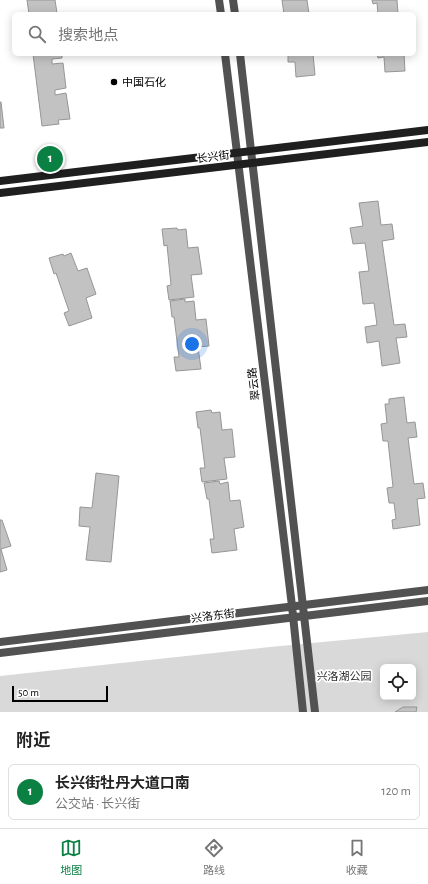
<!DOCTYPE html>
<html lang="zh">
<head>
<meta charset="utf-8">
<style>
  :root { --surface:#fff; --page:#f6f6f6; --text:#222; --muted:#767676; --line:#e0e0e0; --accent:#0b8043 }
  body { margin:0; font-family:"Alegreya Sans","Noto Sans SC",sans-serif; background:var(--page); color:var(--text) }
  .controls { position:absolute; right:12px; bottom:12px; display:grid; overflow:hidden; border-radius:6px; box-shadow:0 2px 10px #0003 }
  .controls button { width:36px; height:36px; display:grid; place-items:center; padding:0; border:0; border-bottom:1px solid var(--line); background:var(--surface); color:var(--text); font:20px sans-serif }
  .scale { position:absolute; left:12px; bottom:10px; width:96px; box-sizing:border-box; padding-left:4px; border:2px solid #000; border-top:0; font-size:11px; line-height:14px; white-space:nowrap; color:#000; -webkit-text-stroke:3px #fff; paint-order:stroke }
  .you { position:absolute; left:192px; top:344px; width:14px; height:14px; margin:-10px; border:3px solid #fff; border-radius:50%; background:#1a73e8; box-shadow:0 0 0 6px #1a73e833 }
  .badge { display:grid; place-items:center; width:26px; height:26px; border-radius:50%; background:var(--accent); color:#fff; font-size:13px; font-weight:700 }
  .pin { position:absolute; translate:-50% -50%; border:2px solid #fff; box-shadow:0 1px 4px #0006 }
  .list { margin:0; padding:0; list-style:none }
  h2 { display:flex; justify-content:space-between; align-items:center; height:52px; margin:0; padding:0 16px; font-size:17px }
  h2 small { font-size:13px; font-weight:400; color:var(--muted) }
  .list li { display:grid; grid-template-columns:26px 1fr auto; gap:12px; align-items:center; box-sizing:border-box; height:56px; margin:0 8px 8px; padding:0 8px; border:1px solid var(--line); border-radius:6px }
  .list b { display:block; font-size:15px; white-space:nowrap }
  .list p { margin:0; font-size:13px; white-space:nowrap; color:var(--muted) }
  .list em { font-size:13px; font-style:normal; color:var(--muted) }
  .icon { flex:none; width:22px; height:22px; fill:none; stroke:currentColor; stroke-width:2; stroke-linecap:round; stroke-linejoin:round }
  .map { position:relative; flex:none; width:428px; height:712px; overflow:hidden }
  .search { position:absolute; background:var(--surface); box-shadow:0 2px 10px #0003; left:12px; right:12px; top:12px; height:44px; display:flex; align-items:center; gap:10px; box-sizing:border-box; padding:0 14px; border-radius:6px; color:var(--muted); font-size:15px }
  .sheet { height:116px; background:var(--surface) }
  nav { display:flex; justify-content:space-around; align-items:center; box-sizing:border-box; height:56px; border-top:1px solid var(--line); background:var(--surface); font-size:11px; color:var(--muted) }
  nav a { display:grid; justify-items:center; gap:2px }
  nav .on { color:var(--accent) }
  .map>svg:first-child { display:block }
  .green { fill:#d9d9d9; fill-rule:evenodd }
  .building { fill:#c2c2c2; stroke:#969696 }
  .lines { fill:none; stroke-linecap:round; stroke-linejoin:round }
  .tertiary { stroke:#525252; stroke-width:8 }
  .secondary { stroke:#1f1f1f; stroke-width:8 }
  .poi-dot { fill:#000; stroke:#fff; stroke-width:1.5 }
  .labels { text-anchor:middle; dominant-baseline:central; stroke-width:3.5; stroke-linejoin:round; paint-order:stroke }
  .poi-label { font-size:11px; fill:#000; stroke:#fff; text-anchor:start }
  .street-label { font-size:11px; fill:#000; stroke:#fff }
  .park-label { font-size:11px; fill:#303030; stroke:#fff }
</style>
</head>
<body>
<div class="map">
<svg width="428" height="712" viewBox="0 0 428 712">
  <rect width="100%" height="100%" fill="#fff"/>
  <path class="green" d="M 428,632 L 428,712 L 0,712 L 0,676 L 270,647 ZM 383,667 L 413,667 L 413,697 L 383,697 Z"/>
  <path class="building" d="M 27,0 L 55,0 L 57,13 L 29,14 Z
    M 282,0 L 307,0 L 309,14 L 284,14 Z
    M 372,0 L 397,0 L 398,14 L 378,14 L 377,3 L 373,4 Z
    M 33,54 L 62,54 L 62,58 L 52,59 L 52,64 L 63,63 L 66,88 L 55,90 L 55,95 L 66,93 L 70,119 L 58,120 L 59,124 L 42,126 Z
    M 288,54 L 313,54 L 315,75 L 296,77 L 295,62 L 288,62 Z
    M 377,54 L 404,54 L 405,71 L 385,72 L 384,57 L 378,58 Z
    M 0,102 L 1,102 L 4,128 L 0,128 Z
    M 378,201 L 381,225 L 392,224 L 394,239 L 382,241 L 394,325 L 405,324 L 407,337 L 396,338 L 400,363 L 382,366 L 379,341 L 367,343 L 365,327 L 377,325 L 374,303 L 363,304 L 359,272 L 369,271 L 365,243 L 353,244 L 350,228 L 363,226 L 359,203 Z
    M 177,228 L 178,230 L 186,229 L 188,248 L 198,247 L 202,274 L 191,275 L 194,297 L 169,300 L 167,286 L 171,285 L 167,245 L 164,246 L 162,229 Z
    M 71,253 L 78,271 L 87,268 L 96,294 L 86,298 L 92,318 L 69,326 L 64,313 L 69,311 L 56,273 L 54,274 L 49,258 L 63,254 L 64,256 Z
    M 185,299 L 185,302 L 194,301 L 196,320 L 206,319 L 209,346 L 198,347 L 201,369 L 176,371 L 174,357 L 179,357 L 174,317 L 172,317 L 170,301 Z
    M 404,397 L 407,423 L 415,422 L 417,437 L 408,438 L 414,484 L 423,483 L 425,498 L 417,499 L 420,525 L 393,529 L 392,520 L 396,519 L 394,503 L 389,503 L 387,488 L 393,487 L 388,441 L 383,441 L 381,424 L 387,423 L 385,404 L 389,404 L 389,399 Z
    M 211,410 L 212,413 L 220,412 L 222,430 L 232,429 L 235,457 L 224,458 L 227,479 L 202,482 L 200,468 L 205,468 L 200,428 L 198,428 L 196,412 Z
    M 96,473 L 119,476 L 111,562 L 86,560 L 90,527 L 79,526 L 80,507 L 92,508 Z
    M 219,481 L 220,484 L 228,482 L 230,501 L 240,500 L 244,527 L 234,529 L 237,550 L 212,553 L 210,539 L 214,539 L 209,499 L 207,499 L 204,483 Z
    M 0,520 L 2,520 L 11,546 L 1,549 L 7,570 L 0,572 Z
    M 403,707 L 417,707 L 416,712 L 395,712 Z"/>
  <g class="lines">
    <path class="tertiary" d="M 219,0 L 221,14
      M 233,0 L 235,14
      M 225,54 L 292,606 L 303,712
      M 240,54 L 315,712
      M 0,642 L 428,590
      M 0,653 L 428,601"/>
    <path class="secondary" d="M 0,181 L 428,130
      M 0,193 L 428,142"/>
  </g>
  <circle class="poi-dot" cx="114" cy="82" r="4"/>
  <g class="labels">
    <g class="poi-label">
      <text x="122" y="82">中国石化</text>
    </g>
    <g class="street-label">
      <text transform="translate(213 157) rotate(-7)">长兴街</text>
      <text transform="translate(254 384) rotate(-97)">翠云路</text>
      <text transform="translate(213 616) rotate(-7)">兴洛东街</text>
    </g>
    <g class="park-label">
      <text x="344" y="676">兴洛湖公园</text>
    </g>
  </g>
</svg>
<div class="controls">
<button><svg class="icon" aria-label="locate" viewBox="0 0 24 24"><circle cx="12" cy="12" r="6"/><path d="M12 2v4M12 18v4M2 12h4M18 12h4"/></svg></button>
</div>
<div class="scale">50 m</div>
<div class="you"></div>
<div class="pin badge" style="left:50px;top:159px">1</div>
<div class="search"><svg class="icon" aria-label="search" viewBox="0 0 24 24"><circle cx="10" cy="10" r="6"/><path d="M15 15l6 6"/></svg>搜索地点</div>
</div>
<section class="sheet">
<h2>附近<small></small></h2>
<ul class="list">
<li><span class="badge">1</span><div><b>长兴街牡丹大道口南</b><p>公交站 · 长兴街</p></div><em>120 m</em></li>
</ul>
</section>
<nav>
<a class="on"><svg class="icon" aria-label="map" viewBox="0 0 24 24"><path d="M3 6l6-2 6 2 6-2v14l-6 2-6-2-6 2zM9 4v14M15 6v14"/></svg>地图</a>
<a><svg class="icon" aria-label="directions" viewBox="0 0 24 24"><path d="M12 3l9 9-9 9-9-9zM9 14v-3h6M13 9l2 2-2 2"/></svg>路线</a>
<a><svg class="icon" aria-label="saved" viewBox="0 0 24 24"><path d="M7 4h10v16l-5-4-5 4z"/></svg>收藏</a>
</nav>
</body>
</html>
